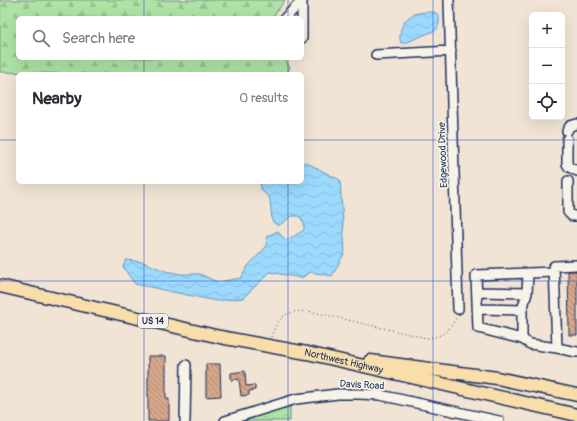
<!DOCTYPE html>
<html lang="en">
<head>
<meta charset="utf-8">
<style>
  :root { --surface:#fff; --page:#f7f7f7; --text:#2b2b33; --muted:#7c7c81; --line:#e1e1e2 }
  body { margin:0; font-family:Pangolin,sans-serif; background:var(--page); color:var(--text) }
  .controls { position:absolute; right:12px; top:12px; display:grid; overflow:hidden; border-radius:6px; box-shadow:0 4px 16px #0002 }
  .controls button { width:36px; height:36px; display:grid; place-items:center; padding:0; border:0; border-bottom:1px solid var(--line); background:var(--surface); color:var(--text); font:20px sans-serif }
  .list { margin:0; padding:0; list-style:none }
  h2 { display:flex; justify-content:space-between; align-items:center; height:52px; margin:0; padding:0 16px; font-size:17px }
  h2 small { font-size:13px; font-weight:400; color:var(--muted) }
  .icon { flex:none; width:22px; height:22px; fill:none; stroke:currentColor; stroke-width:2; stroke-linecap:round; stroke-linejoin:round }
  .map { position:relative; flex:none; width:577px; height:421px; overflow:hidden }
  .search { position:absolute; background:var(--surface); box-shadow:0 4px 16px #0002; left:16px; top:16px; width:288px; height:44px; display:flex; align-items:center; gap:10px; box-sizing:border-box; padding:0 14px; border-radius:6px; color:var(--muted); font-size:15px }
  .panel { position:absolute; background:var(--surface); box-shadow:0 4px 16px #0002; left:16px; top:72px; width:288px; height:112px; border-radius:6px }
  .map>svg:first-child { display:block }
  .forest { fill:url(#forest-firs); stroke:#648982 }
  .park { fill:url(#park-crowns); stroke:#648982 }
  .water { fill:url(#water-waves); stroke:#6896bd }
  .building { fill:url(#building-back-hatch); stroke:#1b2f5e }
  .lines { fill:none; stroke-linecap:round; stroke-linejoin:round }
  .minor-casing { stroke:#1b2f5e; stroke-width:12 }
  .major-casing { stroke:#1b2f5e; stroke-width:15 }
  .path { stroke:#1b2f5e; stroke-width:1; stroke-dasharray:1 3; stroke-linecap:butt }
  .minor { stroke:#f7f3e8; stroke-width:9 }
  .major { stroke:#f9deab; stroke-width:12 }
  .grid { fill:none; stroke:#1d4ed8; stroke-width:1; stroke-opacity:0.55 }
  .labels { text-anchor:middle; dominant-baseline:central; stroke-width:3.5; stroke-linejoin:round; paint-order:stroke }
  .shield { fill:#f7f3e8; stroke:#5d6a87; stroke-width:1 }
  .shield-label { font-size:9px; font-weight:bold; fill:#1b2f5e }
  .street-label { font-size:10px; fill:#1b2f5e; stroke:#f7f3e8 }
</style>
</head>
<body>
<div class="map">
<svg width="577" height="421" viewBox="0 0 577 421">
  <defs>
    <pattern id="forest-firs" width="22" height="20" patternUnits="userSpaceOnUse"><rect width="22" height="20" fill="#aee3a5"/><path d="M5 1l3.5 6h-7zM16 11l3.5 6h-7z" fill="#95c390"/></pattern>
    <pattern id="park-crowns" width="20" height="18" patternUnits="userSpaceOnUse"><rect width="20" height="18" fill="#aee3a5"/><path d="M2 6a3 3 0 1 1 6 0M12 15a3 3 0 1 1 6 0" fill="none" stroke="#95c390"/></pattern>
    <pattern id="water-waves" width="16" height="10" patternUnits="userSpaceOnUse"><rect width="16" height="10" fill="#9cdafd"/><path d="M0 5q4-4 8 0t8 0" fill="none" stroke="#86bbdb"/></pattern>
    <pattern id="building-back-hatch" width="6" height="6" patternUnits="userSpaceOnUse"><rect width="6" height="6" fill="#d7a789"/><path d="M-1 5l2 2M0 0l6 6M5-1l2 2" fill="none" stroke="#ae8873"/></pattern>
  </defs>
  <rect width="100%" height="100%" fill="#f1e4d5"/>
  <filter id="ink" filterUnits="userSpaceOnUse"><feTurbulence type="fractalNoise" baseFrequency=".025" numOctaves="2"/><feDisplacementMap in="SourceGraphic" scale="8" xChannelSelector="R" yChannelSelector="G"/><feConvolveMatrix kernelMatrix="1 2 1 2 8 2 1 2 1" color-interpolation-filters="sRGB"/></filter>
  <g filter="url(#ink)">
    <path class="forest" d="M 0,0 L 285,0 L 272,18 L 18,18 L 18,58 L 284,58 L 290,68 L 286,74 L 80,74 L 0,72 Z"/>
    <path class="park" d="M 290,405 L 290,421 L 242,421 Z"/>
    <path class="water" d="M 434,12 L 439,15 L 439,24 L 436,30 L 405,43 L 401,43 C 397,33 404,17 415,14 C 420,12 428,12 434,12 Z
      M 305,162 L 340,180 L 345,252 L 332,276 L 311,272 L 301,278 L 270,272 L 243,298 L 216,301 L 135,284 L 123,267 L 126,260 L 143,262 L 165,271 L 181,274 L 200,274 L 217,282 L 241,278 L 248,266 L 266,247 L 267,236 L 278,231 L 284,239 L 291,238 L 304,230 L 304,223 L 299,216 L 292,216 L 278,226 L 272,221 L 270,199 L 261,189 L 260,182 L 302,182 L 302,164 Z"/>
    <path class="building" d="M 568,271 L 577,271 L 577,335 L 569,335 Z
      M 148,356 L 166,356 L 166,399 L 169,399 L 169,421 L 148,421 Z
      M 206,364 L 220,364 L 221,396 L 206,397 Z
      M 245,371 L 246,386 L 255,385 L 255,390 L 249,391 L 249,395 L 241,396 L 239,379 L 231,380 L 231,373 Z"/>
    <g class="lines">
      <defs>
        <path id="minor" d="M 302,0 L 302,38
          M 449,0 L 458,309
          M 285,18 L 302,1
          M 376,55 L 451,51
          M 567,131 L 570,126 L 577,124
          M 567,139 L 567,164 L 569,167 L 577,171
          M 568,181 L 568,212 L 572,216 L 577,216
          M 577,265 L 554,266 L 557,348 L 577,352
          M 554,272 L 476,275 L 478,328 L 522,339 L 530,344 L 557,348
          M 477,292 L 527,293 L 528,273
          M 478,309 L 522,310
          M 522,339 L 522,310 L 527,293
          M 185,421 L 186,365
          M 225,421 L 296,399 L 338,394 L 359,394 L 380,395 L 499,421"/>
        <g id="major">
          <path id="s1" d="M 0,286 L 220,337 L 307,353 L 577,415"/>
          <path d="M 370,361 L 497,378 L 577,395"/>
        </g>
      </defs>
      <use href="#minor" class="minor-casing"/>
      <use href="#major" class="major-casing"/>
      <path class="path" d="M 271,337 C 279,314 289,309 313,312 L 426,338 C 442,338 450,330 457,316"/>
      <use href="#minor" class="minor"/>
      <use href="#major" class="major"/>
    </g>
  </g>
  <path class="grid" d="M 144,0 L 144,18M 288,0 L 288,18M 433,0 L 433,421M 144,58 L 144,74M 288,58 L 288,74M 0,140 L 18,140M 302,140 L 577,140M 144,182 L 144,421M 288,182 L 288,421M 0,281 L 577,281"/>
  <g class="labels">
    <rect class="shield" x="138" y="314" width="30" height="14" rx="3"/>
    <g class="shield-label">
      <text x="153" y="321">US 14</text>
    </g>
    <g class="street-label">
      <text transform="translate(443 155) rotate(-92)">Edgewood Drive</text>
      <text stroke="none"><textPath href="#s1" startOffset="352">Northwest Highway</textPath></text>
      <text transform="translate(362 385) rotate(3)">Davis Road</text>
    </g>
  </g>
</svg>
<div class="controls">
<button>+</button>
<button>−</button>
<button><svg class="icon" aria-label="locate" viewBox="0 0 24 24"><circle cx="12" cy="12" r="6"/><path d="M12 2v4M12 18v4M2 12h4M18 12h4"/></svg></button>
</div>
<div class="search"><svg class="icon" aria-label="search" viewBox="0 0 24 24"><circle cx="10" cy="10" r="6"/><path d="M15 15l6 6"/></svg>Search here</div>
<section class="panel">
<h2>Nearby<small>0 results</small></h2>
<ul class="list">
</ul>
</section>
</div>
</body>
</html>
